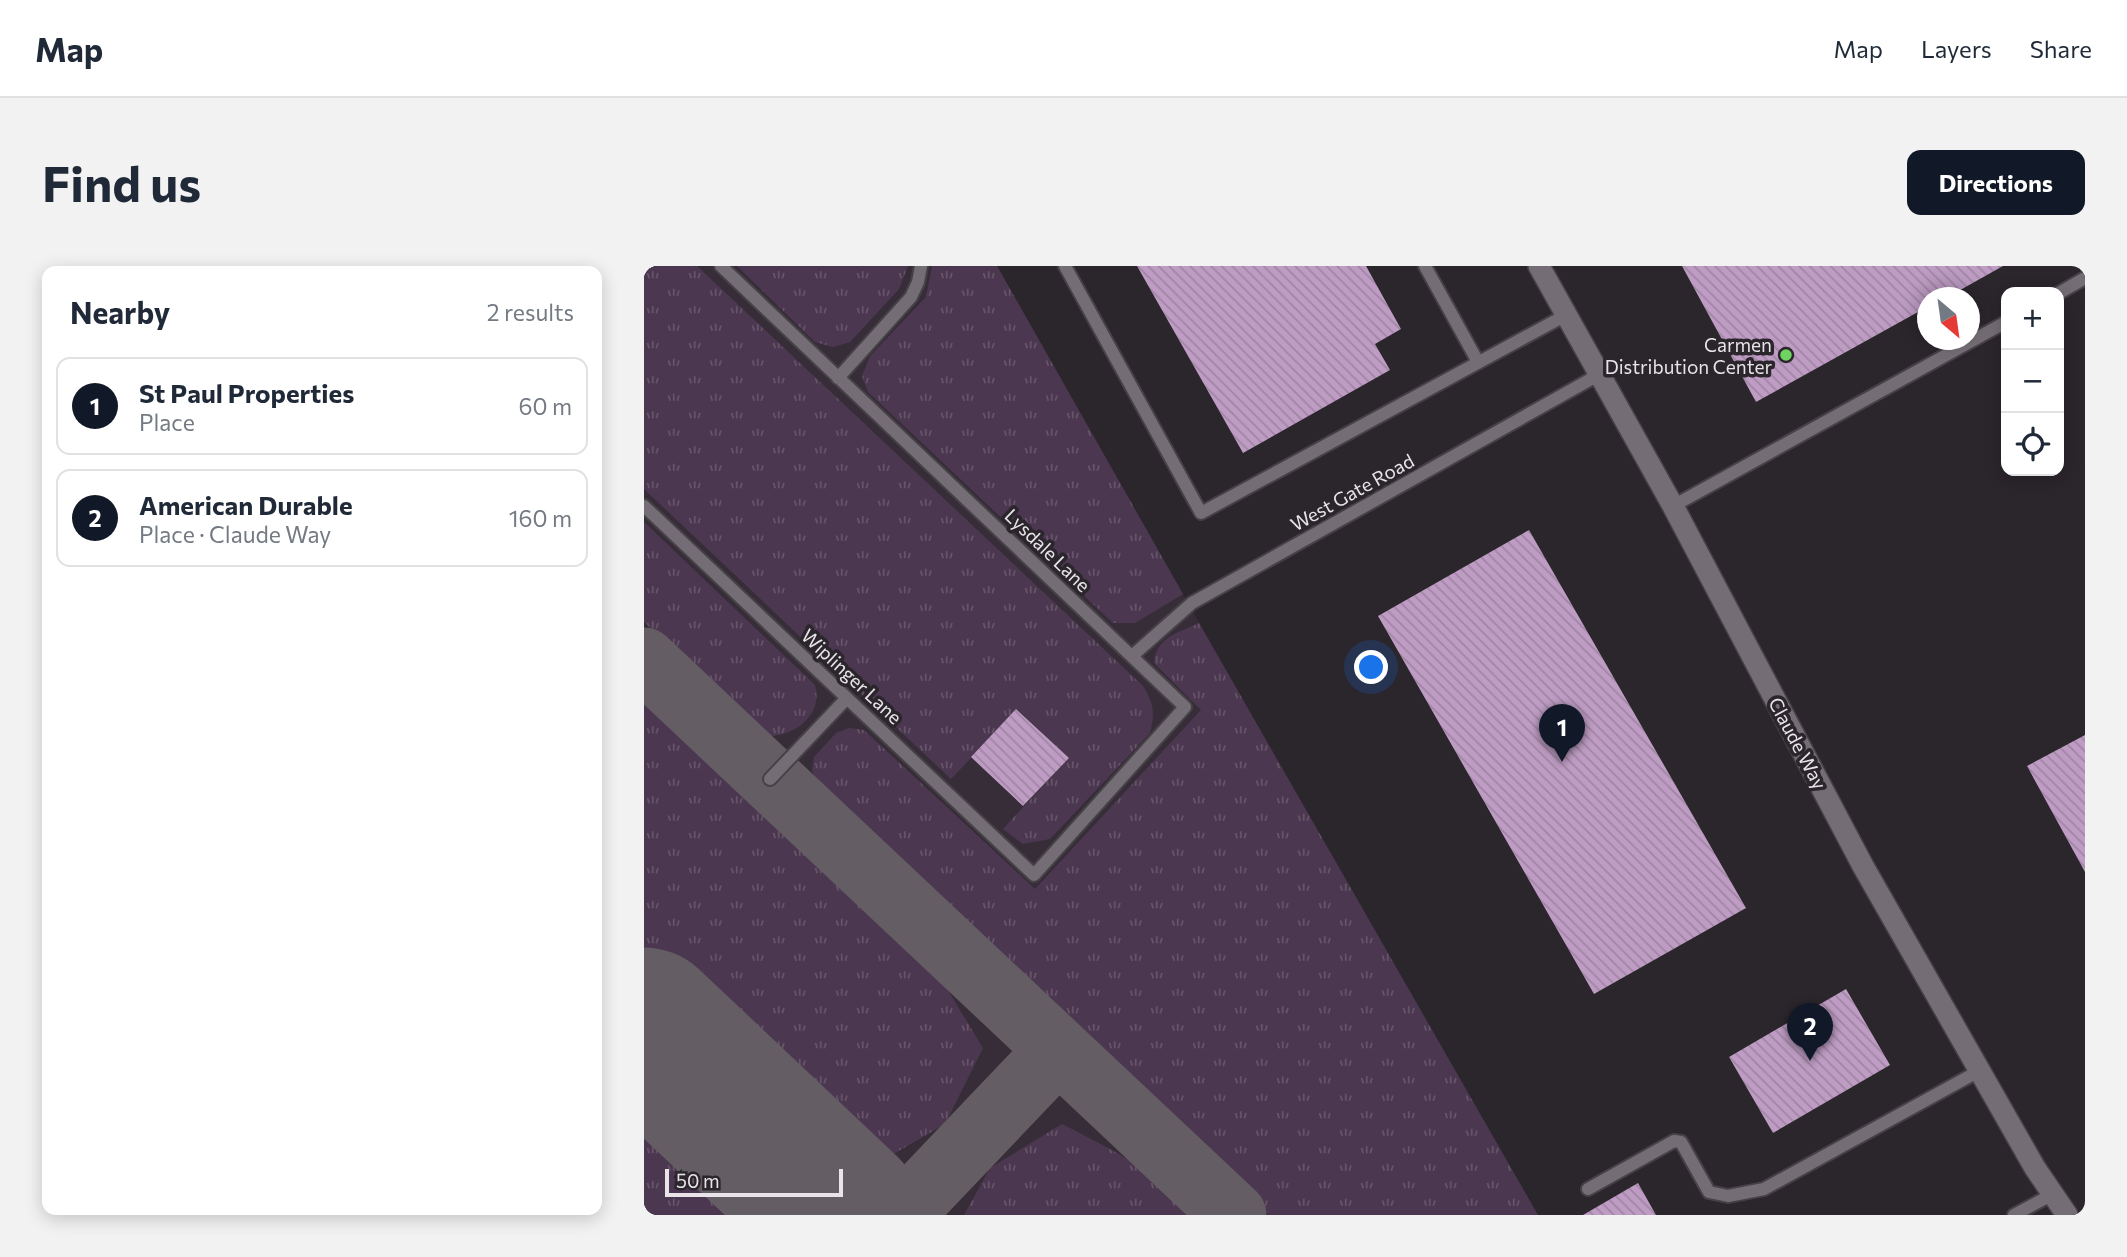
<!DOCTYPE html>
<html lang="en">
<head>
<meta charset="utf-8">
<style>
  :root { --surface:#fff; --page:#f2f2f3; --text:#1f2937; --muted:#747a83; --line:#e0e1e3; --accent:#111827 }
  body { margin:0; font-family:Commissioner,sans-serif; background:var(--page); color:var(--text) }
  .controls { position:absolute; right:21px; top:21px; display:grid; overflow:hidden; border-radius:14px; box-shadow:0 4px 18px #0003 }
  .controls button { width:63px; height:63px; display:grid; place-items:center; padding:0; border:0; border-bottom:2px solid var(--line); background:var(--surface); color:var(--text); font:35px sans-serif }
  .compass { position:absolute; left:1273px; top:21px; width:63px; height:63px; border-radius:50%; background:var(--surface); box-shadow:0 4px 18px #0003; rotate:151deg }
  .scale { position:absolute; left:21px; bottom:18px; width:178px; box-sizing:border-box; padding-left:7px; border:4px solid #e8e4e9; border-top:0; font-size:19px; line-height:24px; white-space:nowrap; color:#e8e4e9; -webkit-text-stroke:5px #2b252c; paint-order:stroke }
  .you { position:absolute; left:728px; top:402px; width:24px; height:24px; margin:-18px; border:5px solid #fff; border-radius:50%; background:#1a73e8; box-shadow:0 0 0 10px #1a73e833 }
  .badge { display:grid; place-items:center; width:46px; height:46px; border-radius:50%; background:var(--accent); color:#fff; font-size:23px; font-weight:700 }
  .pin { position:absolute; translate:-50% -58px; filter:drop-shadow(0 2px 4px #0008) }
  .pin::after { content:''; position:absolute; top:37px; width:24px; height:21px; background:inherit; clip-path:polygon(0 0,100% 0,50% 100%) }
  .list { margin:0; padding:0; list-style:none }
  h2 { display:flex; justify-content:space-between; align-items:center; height:91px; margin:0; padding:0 28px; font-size:30px }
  h2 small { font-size:23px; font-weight:400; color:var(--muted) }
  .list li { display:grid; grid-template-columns:46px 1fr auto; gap:21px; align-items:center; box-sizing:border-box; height:98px; margin:0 14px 14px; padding:0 14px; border:2px solid var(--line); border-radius:14px }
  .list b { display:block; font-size:26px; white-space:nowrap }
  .list p { margin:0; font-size:23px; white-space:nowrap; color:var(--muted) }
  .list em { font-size:23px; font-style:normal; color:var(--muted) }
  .icon { flex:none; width:38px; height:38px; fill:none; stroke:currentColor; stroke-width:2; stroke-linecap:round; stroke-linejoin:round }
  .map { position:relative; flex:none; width:1441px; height:949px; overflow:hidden; border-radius:14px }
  header { display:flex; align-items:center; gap:42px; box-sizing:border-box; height:98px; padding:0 35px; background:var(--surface); border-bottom:2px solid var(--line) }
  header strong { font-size:33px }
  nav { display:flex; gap:38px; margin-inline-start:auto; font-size:24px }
  .intro { display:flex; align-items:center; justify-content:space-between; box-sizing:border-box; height:168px; padding:0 42px }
  h1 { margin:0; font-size:49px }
  .button { padding:18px 32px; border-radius:14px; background:var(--accent); color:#fff; font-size:24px; font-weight:700 }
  main { display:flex; gap:42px; padding:0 42px }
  aside { flex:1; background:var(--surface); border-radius:14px; box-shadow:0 4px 18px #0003 }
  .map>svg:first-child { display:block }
  .built { fill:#372d38 }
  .grass { fill:url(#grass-tufts) }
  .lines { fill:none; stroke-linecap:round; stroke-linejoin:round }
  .taxiway { stroke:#645e64; stroke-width:65 }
  .runway { stroke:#645e64; stroke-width:161 }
  .building { fill:url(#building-back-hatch) }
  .lane-casing { stroke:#464147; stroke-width:16 }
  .street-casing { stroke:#464147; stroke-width:24 }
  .lane { stroke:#746d75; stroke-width:12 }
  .street { stroke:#746d75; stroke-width:21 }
  .poi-dot { fill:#6ed360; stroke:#2b252c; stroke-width:2.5 }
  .labels { text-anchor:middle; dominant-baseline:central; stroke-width:7; stroke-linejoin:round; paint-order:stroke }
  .poi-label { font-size:19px; fill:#e8e4e9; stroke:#2b252c; text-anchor:end }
  .street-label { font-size:19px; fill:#e8e4e9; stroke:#2b252c }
</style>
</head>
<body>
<header>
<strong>Map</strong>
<nav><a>Map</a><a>Layers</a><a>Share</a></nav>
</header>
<div class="intro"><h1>Find us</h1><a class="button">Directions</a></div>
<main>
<aside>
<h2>Nearby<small>2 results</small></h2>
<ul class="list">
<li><span class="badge">1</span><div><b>St Paul Properties</b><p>Place</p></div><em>60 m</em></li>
<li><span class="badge">2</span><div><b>American Durable</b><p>Place · Claude Way</p></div><em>160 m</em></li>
</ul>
</aside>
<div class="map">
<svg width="1441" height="949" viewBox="0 0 1441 949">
  <defs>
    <pattern id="grass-tufts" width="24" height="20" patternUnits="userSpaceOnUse" patternTransform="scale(1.75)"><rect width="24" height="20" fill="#4c3750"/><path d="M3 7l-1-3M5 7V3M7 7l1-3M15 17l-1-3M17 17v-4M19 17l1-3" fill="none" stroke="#665469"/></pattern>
    <pattern id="building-back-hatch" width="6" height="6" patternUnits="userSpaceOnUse" patternTransform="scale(1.75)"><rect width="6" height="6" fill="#be9cc4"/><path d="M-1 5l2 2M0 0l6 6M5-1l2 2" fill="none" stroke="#a086a4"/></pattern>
  </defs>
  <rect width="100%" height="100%" fill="#2b252c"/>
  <path class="built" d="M 0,0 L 353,0 L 891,949 L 0,949 Z"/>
  <path class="grass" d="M 0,0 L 53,0 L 499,420 C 510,438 511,446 506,467 L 406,573 L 379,578 L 359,563 L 425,492 L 373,443 L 307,513 L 0,223 Z
    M 93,0 L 264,0 L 255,23 L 206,76 L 189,81 L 171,76 Z
    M 288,0 L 353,0 L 539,328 L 491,357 L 469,357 L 224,126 L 218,110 L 226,90 L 282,31 Z
    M 0,256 L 171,419 C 180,449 149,472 120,470 L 0,356 Z
    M 555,357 L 894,949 L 625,949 L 172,518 L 168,504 L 170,491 L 192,467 L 205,462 L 220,464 L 391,623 L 557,444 L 510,397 C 512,371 534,367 555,357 Z
    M 0,420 L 280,685 L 339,782 L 301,858 L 229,900 L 0,683 Z
    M 0,840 L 116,949 L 0,949 Z
    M 418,858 C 471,885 515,908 559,949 L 320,949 L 346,902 Z"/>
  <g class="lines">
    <path class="taxiway" d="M 0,394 L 590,949
      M 257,949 L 414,784"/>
    <path class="runway" d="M 0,762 L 198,949"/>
  </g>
  <path class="building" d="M 493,0 L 722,0 L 757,63 L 731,78 L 746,104 L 599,187 Z
    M 1038,0 L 1359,0 L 1302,32 L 1283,32 L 1283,41 L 1112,136 Z
    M 885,264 L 1102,642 L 950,728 L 734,350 Z
    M 372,443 L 425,492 L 379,540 L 327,491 Z
    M 1441,469 L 1441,606 L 1383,500 Z
    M 1202,723 L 1246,799 L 1129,867 L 1085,791 Z
    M 994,917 L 1012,949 L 939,949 Z"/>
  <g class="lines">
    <defs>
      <path id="lane" d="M 421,0 L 557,247 L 922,49
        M 781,0 L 834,96
        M 1415,27 L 1441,12
        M 194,112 L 267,31 L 274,16 L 277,0
        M 0,240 L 390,609 L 541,441 L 77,0
        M 1029,240 L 1362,56
        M 488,390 L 548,337 L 956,108
        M 126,513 L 203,432
        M 944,923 L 1030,875 L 1037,876 L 1065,926 L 1084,930 L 1120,923 L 1335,805
        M 1370,949 L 1409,928"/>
      <path id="street" d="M 895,0 L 1029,240 L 1219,600 L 1391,902 L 1423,949"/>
    </defs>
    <use href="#lane" class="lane-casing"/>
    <use href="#street" class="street-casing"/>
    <use href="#lane" class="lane"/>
    <use href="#street" class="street"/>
  </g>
  <circle class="poi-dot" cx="1142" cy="89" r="7"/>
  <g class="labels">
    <g class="poi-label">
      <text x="1128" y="78">Carmen<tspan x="1128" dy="22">Distribution Center</tspan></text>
    </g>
    <g class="street-label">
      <text transform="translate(708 226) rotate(-29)">West Gate Road</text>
      <text transform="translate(404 284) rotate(44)">Lysdale Lane</text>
      <text transform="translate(208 410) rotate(43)">Wiplinger Lane</text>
      <text transform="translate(1154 477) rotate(62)">Claude Way</text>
    </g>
  </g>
</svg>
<div class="controls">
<button>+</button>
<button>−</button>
<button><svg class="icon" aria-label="locate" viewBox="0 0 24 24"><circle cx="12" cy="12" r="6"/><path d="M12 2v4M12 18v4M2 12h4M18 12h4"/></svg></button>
</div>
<svg class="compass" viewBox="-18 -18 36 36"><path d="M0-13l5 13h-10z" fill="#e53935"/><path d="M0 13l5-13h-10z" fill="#747a83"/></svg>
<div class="scale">50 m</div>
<div class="you"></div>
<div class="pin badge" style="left:918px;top:496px">1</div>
<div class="pin badge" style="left:1166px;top:795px">2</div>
</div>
</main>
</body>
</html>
